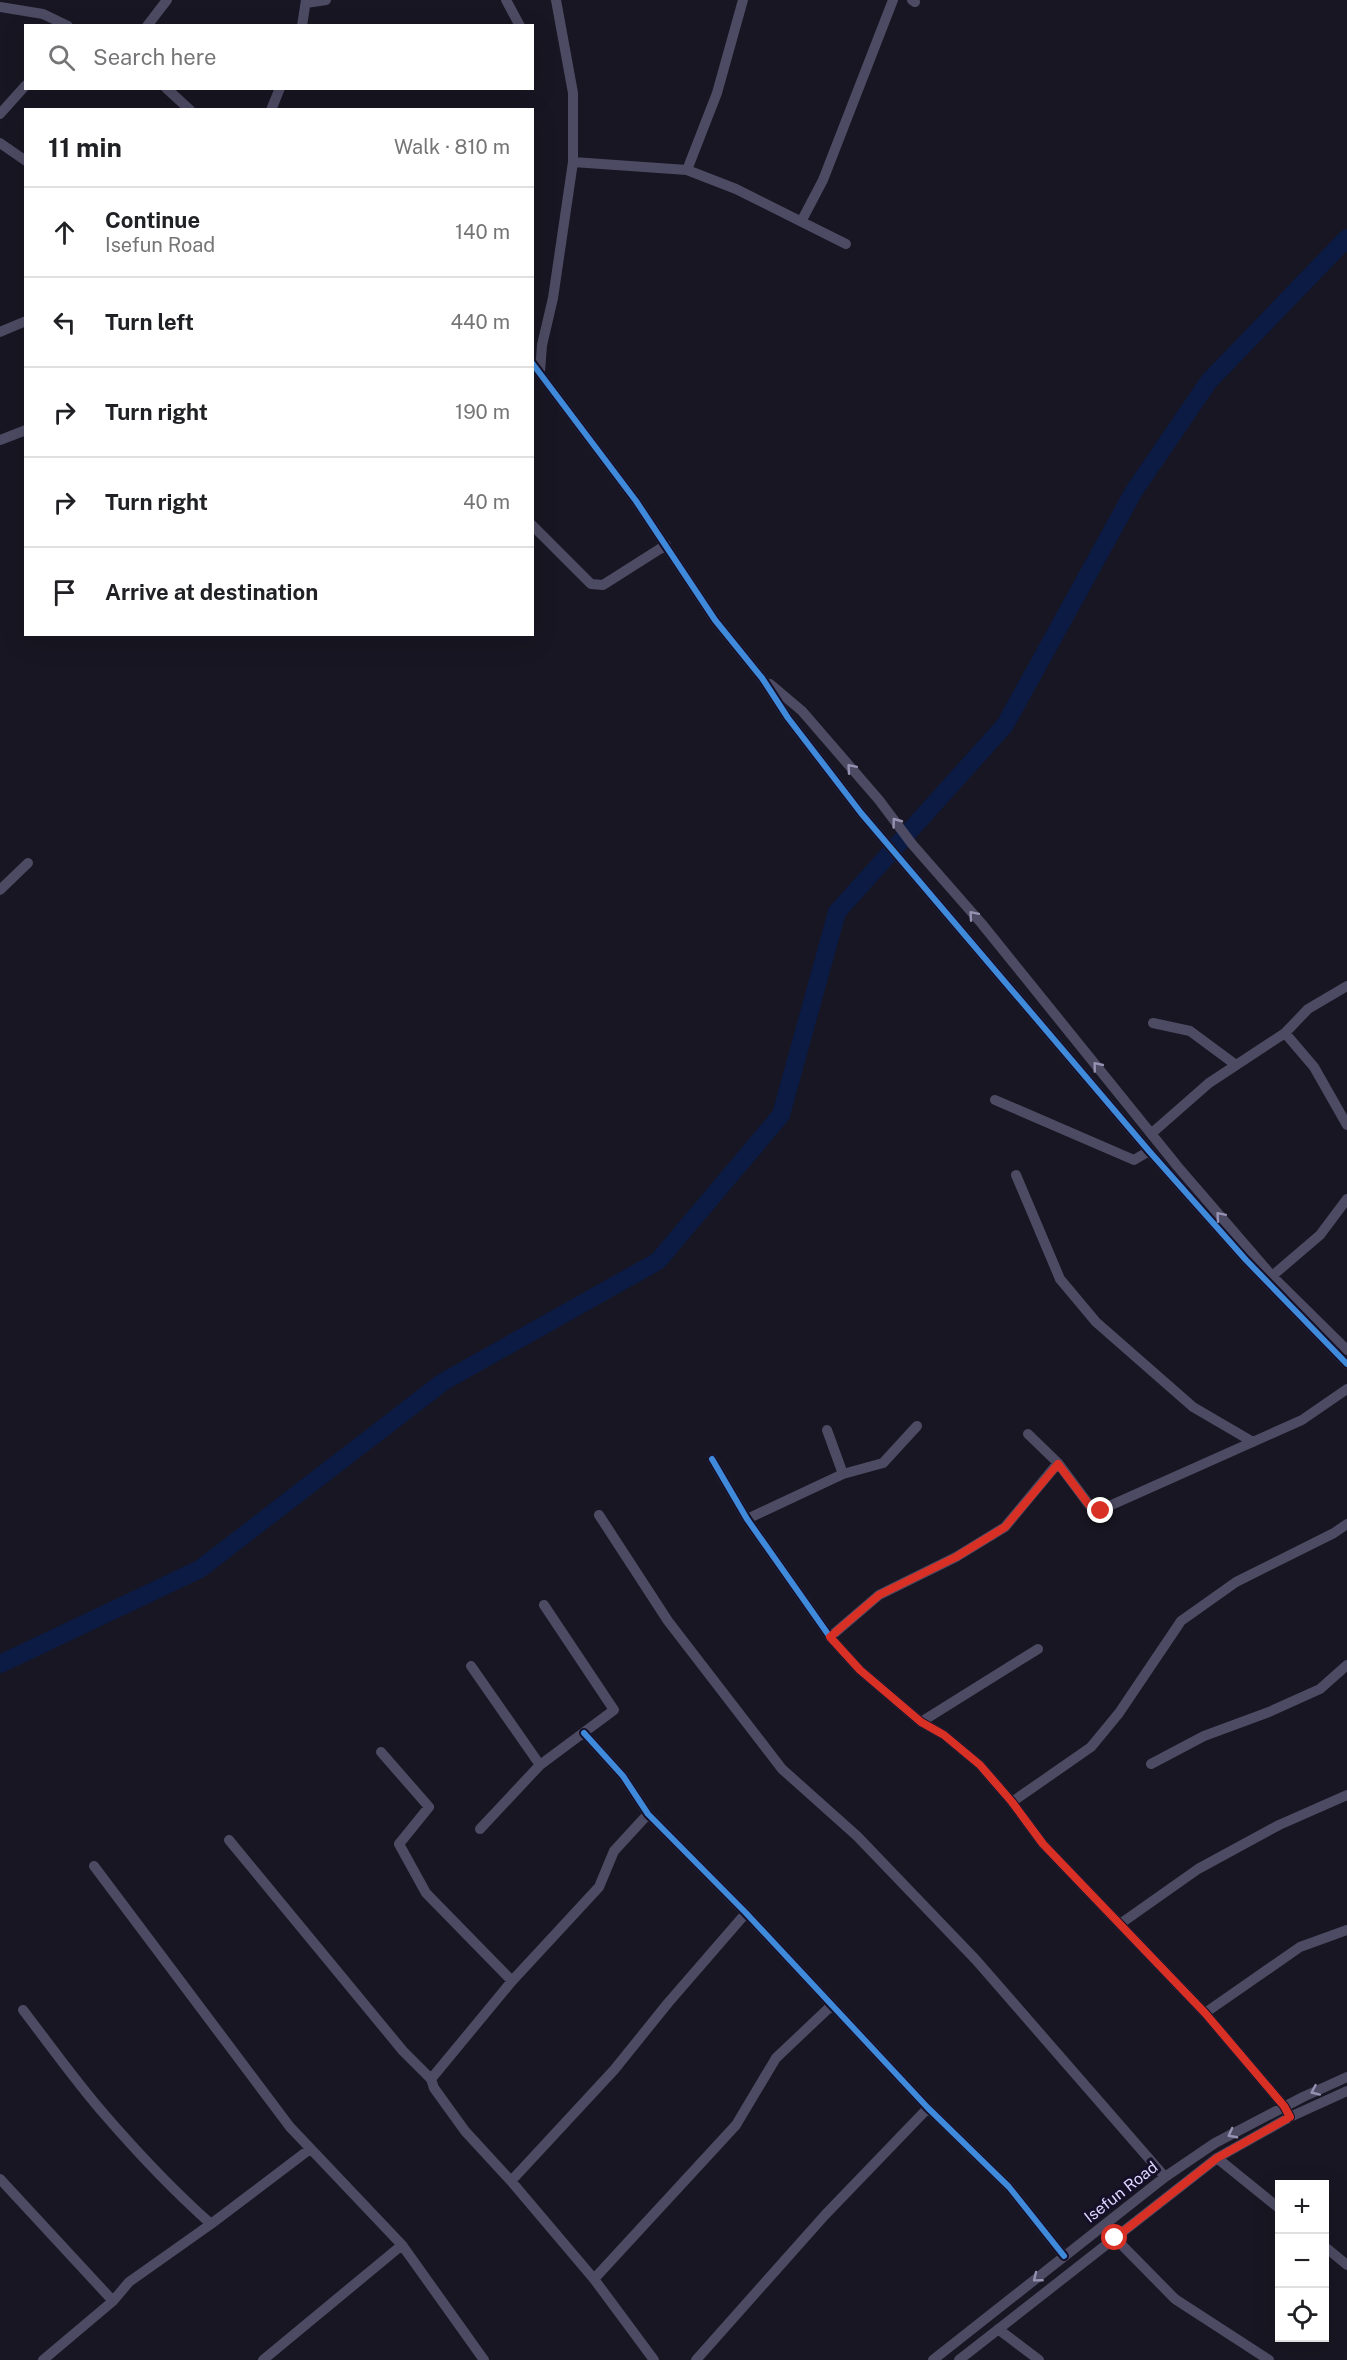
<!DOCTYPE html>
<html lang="en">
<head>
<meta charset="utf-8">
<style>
  :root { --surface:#fff; --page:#f6f6f6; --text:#202124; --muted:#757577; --line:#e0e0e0 }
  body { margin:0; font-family:"Public Sans",sans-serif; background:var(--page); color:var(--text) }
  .controls { position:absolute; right:18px; bottom:18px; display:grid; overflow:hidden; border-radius:0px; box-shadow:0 6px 24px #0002 }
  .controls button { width:54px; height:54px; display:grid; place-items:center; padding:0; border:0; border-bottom:2px solid var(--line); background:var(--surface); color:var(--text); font:30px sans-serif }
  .stop { position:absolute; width:18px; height:18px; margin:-14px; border:4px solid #d93025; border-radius:50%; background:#fff }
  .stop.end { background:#d93025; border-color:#fff; box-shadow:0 2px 6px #0008 }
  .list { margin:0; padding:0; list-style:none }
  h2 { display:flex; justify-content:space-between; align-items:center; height:78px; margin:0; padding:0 24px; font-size:26px }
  h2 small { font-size:20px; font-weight:400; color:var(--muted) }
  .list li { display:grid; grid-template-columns:39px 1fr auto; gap:18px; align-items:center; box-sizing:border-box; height:90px; padding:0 24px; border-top:2px solid var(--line) }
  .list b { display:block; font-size:22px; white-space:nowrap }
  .list p { margin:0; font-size:20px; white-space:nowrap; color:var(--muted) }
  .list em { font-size:20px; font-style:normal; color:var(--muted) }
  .icon { flex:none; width:33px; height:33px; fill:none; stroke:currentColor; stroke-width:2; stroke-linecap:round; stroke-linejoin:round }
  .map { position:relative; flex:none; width:1347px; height:2360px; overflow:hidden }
  .search { position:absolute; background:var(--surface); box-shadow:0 6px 24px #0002; left:24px; top:24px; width:510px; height:66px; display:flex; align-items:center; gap:15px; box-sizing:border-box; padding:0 21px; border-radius:0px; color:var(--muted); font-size:22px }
  .panel { position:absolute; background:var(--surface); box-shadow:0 6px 24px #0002; left:24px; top:108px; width:510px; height:528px; border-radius:0px }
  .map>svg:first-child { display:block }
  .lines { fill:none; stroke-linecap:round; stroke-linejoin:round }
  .river { stroke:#0b1b43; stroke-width:18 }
  .minor { stroke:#4d4b63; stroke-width:10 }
  .cycleway-casing { stroke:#151028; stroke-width:10 }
  .cycleway { stroke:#408adc; stroke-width:6 }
  .oneway { stroke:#9691b1 }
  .route { stroke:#d93025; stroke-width:8 }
  .labels { text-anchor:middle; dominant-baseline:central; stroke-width:6; stroke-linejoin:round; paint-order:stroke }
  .street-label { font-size:16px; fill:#ded7ff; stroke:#151028 }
</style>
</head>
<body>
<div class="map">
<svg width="1347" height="2360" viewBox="0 0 1347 2360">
  <rect width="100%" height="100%" fill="#181622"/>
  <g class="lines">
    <path class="river" d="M 0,1664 L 200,1569 L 443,1382 L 658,1261 L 781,1115 L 837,912 L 1005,725 L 1134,491 L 1209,381 L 1347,238"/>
    <path class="minor" d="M 506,0 L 520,26
      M 912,0 L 915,2
      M 306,3 L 326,0
      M 0,7 L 43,14 L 68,26
      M 147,26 L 167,0
      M 302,26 L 306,0
      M 166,88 L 190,110
      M 271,110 L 280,88
      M 0,114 L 26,85
      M 0,143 L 26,161
      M 573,162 L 687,170 L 736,189 L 846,244
      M 687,170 L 717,93 L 743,0
      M 802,220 L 823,180 L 893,0
      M 0,332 L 26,321
      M 532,363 L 636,501 L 715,620 L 762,678 L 788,718 L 861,813 L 1149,1151 L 1246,1260 L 1347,1364
      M 540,372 L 542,345 L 553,298 L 573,162 L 573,93 L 556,0
      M 0,440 L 26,430
      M 532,525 L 591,584 L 603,585 L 666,545
      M 770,684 L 802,711 L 879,800 L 912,844 L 982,924 L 1178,1167 L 1272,1276 L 1347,1350
      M 0,890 L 28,863
      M 1153,1023 L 1190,1031 L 1236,1065
      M 1285,1033 L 1314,1067 L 1347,1125
      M 995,1100 L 1134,1160 L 1149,1151
      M 1152,1133 L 1209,1083 L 1285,1033 L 1308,1009 L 1347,986
      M 1016,1175 L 1060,1279 L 1096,1322 L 1193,1407 L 1253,1442
      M 1272,1276 L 1320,1235 L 1347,1199
      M 1028,1434 L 1058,1463 L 1093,1510 L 1098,1511 L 1302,1420 L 1347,1389
      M 712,1459 L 747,1519 L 830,1637 L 860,1670 L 921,1722 L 944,1735 L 980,1765 L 1012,1802 L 1043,1844 L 1205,2013 L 1284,2106 L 1290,2117
      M 843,1474 L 883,1463 L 917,1426
      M 599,1515 L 668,1621 L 782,1769 L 857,1836 L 976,1960 L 1165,2177
      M 747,1519 L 843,1474 L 827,1430
      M 830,1637 L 879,1595 L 956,1557 L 1005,1527 L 1058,1463
      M 471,1666 L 540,1765 L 614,1710 L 544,1605
      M 921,1722 L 1038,1649
      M 584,1733 L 623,1776 L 648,1814 L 746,1913 L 928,2108 L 1009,2187 L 1064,2256
      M 381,1752 L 429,1807 L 399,1844 L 426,1893 L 512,1981
      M 1151,1764 L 1204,1736 L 1269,1712 L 1320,1689 L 1347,1665
      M 1012,1802 L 1091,1747 L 1119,1713 L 1181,1621 L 1236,1582 L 1334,1533 L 1347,1524
      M 480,1829 L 540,1765
      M 229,1840 L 403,2051 L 431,2079 L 434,2088 L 465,2131 L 511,2181 L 594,2279 L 654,2360
      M 94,1866 L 290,2127 L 402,2245 L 484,2360
      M 1120,1924 L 1198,1869 L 1279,1825 L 1347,1795
      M 23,2010 C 50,2045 76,2082 105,2115 C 137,2152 175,2192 211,2224
      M 1205,2013 L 1300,1947 L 1347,1930
      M 431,2079 L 512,1981 L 599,1887 L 614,1851 L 648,1814
      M 1217,2158 L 1280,2209
      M 0,2179 L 113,2301
      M 511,2181 L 614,2070 L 668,2003 L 746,1913
      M 1115,2238 L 1175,2299 L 1269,2360
      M 1324,2246 L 1347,2265
      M 594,2279 L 736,2125 L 776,2058 L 832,2005
      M 998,2329 L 1039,2360
      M 43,2360 L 113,2301 L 129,2282 L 211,2224 L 310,2149
      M 263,2360 L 402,2245
      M 696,2360 L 825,2215 L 928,2108
      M 933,2360 L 1165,2177 L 1215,2143 L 1303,2097 L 1347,2077
      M 959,2360 L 1217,2158 L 1290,2117 L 1347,2091"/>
    <defs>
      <path id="cycleway" d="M 532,363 L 636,501 L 715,620 L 762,678 L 788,718 L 861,813 L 1149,1151 L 1246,1260 L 1347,1364
        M 712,1459 L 747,1519 L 830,1637 L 860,1670 L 921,1722 L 944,1735 L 980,1765 L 1012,1802 L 1043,1844 L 1205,2013 L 1284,2106 L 1290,2117
        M 584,1733 L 623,1776 L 648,1814 L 746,1913 L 928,2108 L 1009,2187 L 1064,2256"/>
    </defs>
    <use href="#cycleway" class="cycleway-casing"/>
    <use href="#cycleway" class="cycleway"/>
  </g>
  <defs><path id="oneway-chevron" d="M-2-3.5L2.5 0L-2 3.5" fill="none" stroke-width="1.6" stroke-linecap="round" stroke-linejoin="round" transform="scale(1.5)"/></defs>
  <g class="oneway">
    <use href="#oneway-chevron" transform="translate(851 768) rotate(-131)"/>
    <use href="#oneway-chevron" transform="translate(896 822) rotate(-127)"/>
    <use href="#oneway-chevron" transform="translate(973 915) rotate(-131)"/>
    <use href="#oneway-chevron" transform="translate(1097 1066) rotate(-129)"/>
    <use href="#oneway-chevron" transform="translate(1220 1216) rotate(-131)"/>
    <use href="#oneway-chevron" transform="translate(1315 2091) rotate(156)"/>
    <use href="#oneway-chevron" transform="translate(1232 2134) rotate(152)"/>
    <use href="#oneway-chevron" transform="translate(1037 2278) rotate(141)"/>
  </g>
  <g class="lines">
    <path class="route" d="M 1101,1511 L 1093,1510 L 1058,1464 L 1005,1527 L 956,1557 L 879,1595 L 830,1637 L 860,1670 L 921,1722 L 944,1735 L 980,1765 L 1012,1802 L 1043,1844 L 1205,2013 L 1284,2106 L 1290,2117 L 1217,2158 L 1115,2238"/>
  </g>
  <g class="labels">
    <g class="street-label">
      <text transform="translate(1121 2192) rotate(-38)">Isefun Road</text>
    </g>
  </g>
</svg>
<div class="controls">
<button>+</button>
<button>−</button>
<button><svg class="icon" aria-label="locate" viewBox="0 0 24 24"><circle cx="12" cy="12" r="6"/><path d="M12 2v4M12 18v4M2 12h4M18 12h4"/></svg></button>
</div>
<div class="stop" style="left:1115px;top:2238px"></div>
<div class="stop end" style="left:1101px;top:1511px"></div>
<div class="search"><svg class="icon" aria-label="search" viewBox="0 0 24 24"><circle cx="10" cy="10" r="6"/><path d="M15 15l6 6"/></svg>Search here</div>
<section class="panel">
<h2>11 min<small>Walk · 810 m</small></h2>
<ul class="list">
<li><svg class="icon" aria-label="ahead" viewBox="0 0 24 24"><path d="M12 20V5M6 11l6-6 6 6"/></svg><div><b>Continue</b><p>Isefun Road</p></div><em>140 m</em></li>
<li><svg class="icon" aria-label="left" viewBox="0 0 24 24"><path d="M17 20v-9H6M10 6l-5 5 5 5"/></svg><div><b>Turn left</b></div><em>440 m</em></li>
<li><svg class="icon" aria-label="right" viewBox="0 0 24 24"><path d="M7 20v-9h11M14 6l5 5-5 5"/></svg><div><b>Turn right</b></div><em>190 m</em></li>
<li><svg class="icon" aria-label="right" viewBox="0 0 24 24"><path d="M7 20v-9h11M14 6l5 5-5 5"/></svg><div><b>Turn right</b></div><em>40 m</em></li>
<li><svg class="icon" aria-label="arrive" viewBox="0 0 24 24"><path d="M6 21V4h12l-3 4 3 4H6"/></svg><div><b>Arrive at destination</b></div></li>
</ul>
</section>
</div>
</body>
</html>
